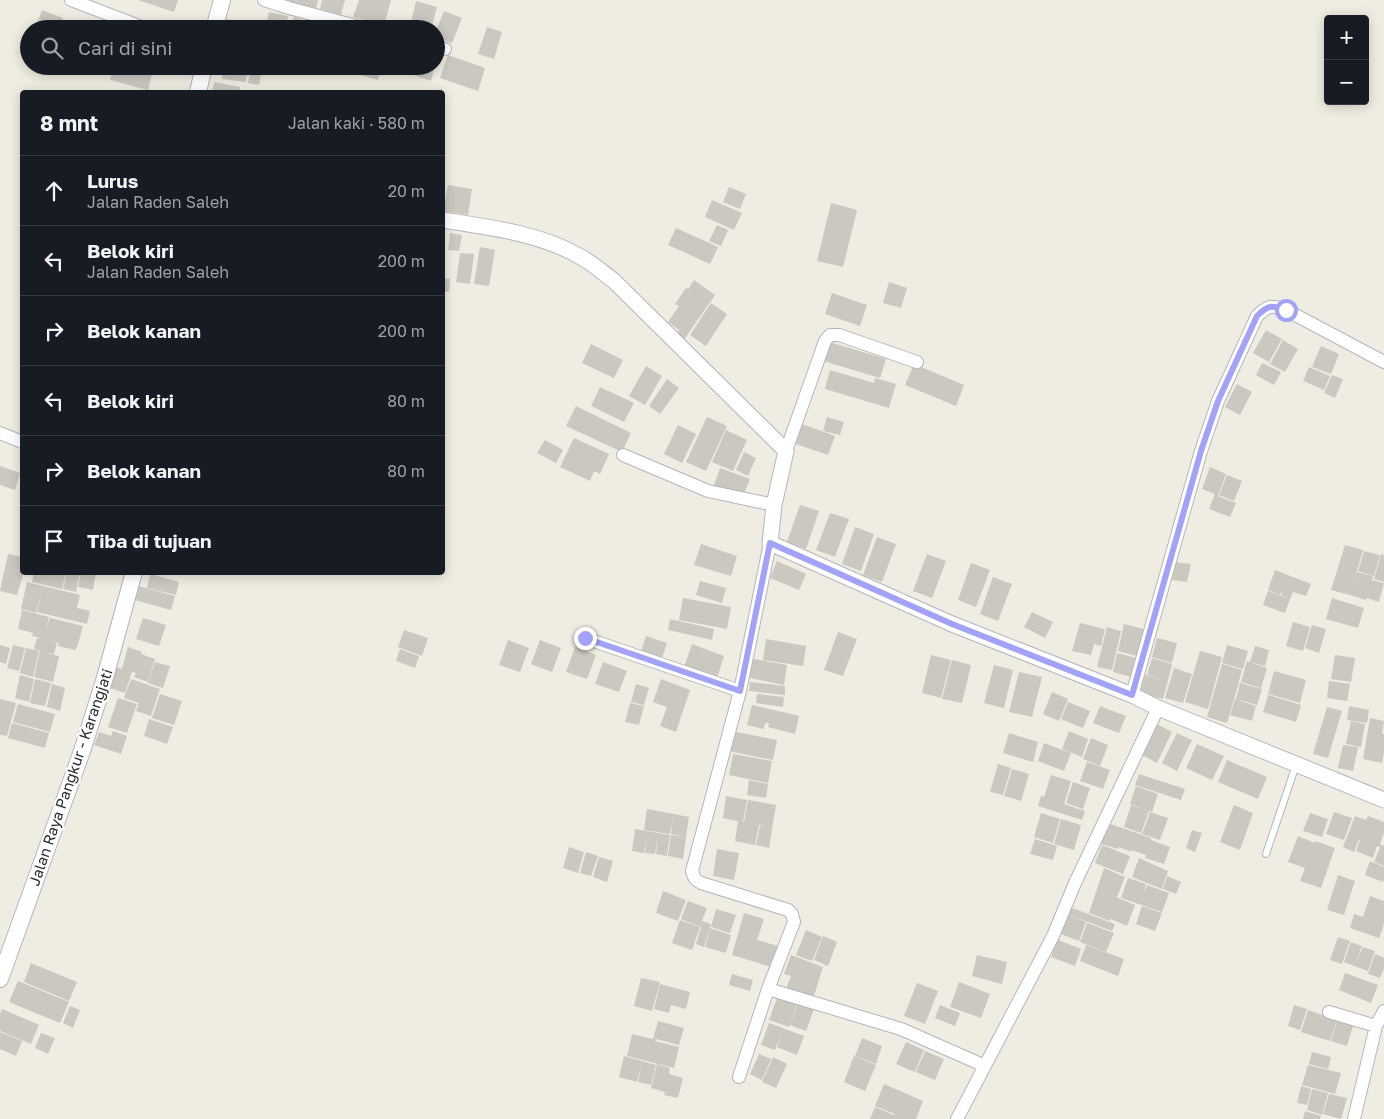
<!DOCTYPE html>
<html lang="id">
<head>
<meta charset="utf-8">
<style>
  :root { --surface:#171b24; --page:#242831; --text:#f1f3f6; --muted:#9ea1a6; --line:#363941 }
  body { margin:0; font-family:"Golos Text",sans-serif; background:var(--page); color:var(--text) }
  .controls { position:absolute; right:15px; top:15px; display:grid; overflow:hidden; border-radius:5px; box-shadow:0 2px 12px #0003 }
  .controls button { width:45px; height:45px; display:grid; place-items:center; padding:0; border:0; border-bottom:1px solid var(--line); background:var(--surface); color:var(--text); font:25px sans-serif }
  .stop { position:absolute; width:15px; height:15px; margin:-11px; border:4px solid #a2a3f8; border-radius:50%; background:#fff }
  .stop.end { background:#a2a3f8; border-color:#fff; box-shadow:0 1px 5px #0008 }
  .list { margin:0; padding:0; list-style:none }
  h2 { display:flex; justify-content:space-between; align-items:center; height:65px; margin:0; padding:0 20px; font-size:21px }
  h2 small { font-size:16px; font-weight:400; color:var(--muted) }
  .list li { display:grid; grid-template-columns:32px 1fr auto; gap:15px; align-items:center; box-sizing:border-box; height:70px; padding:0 20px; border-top:1px solid var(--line) }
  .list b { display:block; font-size:19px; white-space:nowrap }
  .list p { margin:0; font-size:16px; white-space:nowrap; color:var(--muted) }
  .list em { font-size:16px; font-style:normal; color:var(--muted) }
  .icon { flex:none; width:28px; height:28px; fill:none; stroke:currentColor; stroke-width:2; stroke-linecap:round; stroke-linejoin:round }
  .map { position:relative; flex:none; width:1384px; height:1119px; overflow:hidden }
  .search { position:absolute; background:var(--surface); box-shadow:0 2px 12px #0003; left:20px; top:20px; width:425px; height:55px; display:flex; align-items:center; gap:12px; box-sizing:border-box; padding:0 18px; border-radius:28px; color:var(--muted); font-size:19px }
  .panel { position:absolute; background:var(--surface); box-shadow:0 2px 12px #0003; left:20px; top:90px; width:425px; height:485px; border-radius:5px }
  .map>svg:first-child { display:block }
  .building { fill:#cbc8c0 }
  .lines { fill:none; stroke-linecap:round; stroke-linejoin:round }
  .service-casing { stroke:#b4b4c1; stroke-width:8 }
  .minor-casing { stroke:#b4b4c1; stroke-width:14 }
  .tertiary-casing { stroke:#b4b4c1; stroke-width:17 }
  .secondary-casing { stroke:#b4b4c1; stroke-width:18 }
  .service { stroke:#fff; stroke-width:6 }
  .minor { stroke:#fff; stroke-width:12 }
  .tertiary { stroke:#fff; stroke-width:15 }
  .secondary { stroke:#fff; stroke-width:16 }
  .route { stroke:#a2a3f8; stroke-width:6 }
  .labels { text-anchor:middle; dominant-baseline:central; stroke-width:4.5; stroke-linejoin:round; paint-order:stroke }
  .street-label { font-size:15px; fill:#2e2e2e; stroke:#fff }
</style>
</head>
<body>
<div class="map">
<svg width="1384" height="1119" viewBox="0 0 1384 1119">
  <rect width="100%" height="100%" fill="#efece1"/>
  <path class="building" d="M 138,0 L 178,0 L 174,12 Z
    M 289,0 L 318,0 L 316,9 L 288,3 Z
    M 322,0 L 345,0 L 341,15 L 320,9 Z
    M 359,0 L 391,0 L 384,26 L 353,17 Z
    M 416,1 L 437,7 L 431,29 L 410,28 Z
    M 42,10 L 63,18 L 59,29 L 35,29 Z
    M 444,11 L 462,18 L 452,43 L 436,37 L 436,30 Z
    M 269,12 L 288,16 L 285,29 L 265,29 Z
    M 294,17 L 317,25 L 316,29 L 290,29 Z
    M 223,18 L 246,24 L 245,29 L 220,29 Z
    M 487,27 L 502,32 L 494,59 L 478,54 Z
    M 448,55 L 485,68 L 478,91 L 440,78 Z
    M 52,66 L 77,66 L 74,74 Z
    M 114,66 L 154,66 L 148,90 L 110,80 Z
    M 223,66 L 248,66 L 246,82 L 222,79 Z
    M 329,66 L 382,66 L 378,80 Z
    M 413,66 L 435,66 L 431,81 L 410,74 Z
    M 251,67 L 262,69 L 259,85 L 248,83 Z
    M 214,82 L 240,87 L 239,92 L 212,92 Z
    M 448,185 L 472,189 L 468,215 L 443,211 Z
    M 729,187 L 746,194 L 740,209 L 723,202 Z
    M 712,200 L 742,213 L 734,230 L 705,217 Z
    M 831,203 L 857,210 L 843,267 L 817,261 Z
    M 717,225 L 728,230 L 721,246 L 709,241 Z
    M 676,228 L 718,247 L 710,264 L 668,245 Z
    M 450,233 L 462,235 L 459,251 L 448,250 Z
    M 480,247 L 495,250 L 489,286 L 474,284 Z
    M 460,253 L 474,254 L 470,284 L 456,282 Z
    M 442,278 L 450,279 L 449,292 L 442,291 Z
    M 694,280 L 715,295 L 683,341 L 675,335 L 679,330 L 668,322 L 679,306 L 675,304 L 686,288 L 688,289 Z
    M 889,282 L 907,288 L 901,308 L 883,303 Z
    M 832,293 L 867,305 L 860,326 L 825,314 Z
    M 711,303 L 727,314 L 706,346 L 690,335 Z
    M 1266,330 L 1282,339 L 1269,362 L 1253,353 Z
    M 1283,340 L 1298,349 L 1285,372 L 1270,364 Z
    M 826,341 L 886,359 L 880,378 L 820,360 Z
    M 591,344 L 623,360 L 614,378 L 582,363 Z
    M 1321,346 L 1339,354 L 1331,374 L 1312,367 Z
    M 1262,363 L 1281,372 L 1274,385 L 1256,375 Z
    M 914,364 L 964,385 L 956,406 L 905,385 Z
    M 646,366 L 662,376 L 645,405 L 629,396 Z
    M 1309,367 L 1330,376 L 1324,390 L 1303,381 Z
    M 830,370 L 874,383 L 875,378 L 896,384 L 889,408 L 825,389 Z
    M 1332,375 L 1343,379 L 1335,398 L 1324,393 Z
    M 667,379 L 679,388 L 660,414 L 649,406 Z
    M 1237,384 L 1252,392 L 1240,415 L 1225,407 Z
    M 600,387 L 634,403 L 624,422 L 591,406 Z
    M 576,406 L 631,433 L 622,452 L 566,426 Z
    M 707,417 L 727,426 L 706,471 L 686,462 Z
    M 827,417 L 844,422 L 840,435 L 823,431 Z
    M 799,423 L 835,436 L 828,455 L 793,443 Z
    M 678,425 L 696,434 L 682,463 L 664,454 Z
    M 726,430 L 747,440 L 733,471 L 712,462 Z
    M 574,438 L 609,454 L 600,474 L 594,471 L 590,481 L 560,467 Z
    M 545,440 L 563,450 L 556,463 L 537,453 Z
    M 744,452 L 756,458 L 748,476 L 736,470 Z
    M 0,466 L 20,473 L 15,490 L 0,485 Z
    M 1210,467 L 1226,474 L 1218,496 L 1236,503 L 1230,517 L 1209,509 L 1215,494 L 1202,489 Z
    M 720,468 L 750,479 L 743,496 L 714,485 Z
    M 1227,475 L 1242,481 L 1234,501 L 1219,495 Z
    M 800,505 L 819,511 L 806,549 L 787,542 Z
    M 830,513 L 849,519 L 835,557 L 816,550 Z
    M 855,527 L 874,534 L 861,571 L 842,564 Z
    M 877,537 L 896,544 L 882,582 L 863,575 Z
    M 701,544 L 737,556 L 731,576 L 694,565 Z
    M 1345,545 L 1363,550 L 1350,595 L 1331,590 Z
    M 1364,551 L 1380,555 L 1374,576 L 1358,571 Z
    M 8,554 L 22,557 L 22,572 L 24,572 L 17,595 L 0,591 Z
    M 927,554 L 946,561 L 932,598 L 913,591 Z
    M 1381,554 L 1384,555 L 1384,582 L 1374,579 Z
    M 777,561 L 806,574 L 799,590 L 770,578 Z
    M 1175,562 L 1191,564 L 1187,582 L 1172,580 Z
    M 971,563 L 990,570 L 976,607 L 958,600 Z
    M 1275,570 L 1311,584 L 1306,596 L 1293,592 L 1290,599 L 1281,595 L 1283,589 L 1280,595 L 1268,590 Z
    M 34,572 L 66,572 L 62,589 L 32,582 Z
    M 67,572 L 80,572 L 76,592 L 63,589 Z
    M 81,572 L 96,572 L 93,590 L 78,587 Z
    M 1357,572 L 1373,576 L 1372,580 L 1384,583 L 1379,602 L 1367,598 L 1366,600 L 1350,595 Z
    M 150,574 L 179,582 L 176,595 L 147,588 Z
    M 993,577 L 1012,584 L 998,621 L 980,614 Z
    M 700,581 L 726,588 L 722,603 L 696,595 Z
    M 27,582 L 80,595 L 77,608 L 90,611 L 87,624 L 37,612 L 42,590 L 36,613 L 21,609 Z
    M 135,585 L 175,596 L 171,610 L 131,599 Z
    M 1268,591 L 1290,599 L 1285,613 L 1263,605 Z
    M 683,598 L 731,607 L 727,629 L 679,620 Z
    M 1332,598 L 1364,608 L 1358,628 L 1326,619 Z
    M 22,610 L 49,617 L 46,629 L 50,618 L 83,626 L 77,648 L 76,647 L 76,650 L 58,646 L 59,643 L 48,640 L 57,643 L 54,654 L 43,652 L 59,656 L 53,682 L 34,677 L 40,651 L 34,649 L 37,638 L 45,639 L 32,636 L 33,633 L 18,629 Z
    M 1032,612 L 1053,622 L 1045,638 L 1024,627 Z
    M 143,618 L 166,625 L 159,646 L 136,639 Z
    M 670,619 L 714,629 L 712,640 L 668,630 Z
    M 1293,622 L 1310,627 L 1303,651 L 1286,646 Z
    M 1080,623 L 1105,629 L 1101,646 L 1094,644 L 1091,655 L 1072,651 Z
    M 1124,624 L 1144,629 L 1137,656 L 1118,651 Z
    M 1312,625 L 1326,629 L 1319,653 L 1305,648 Z
    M 1107,627 L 1121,631 L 1112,670 L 1097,667 Z
    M 404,630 L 428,638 L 422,656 L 398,647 Z
    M 838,632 L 857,639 L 843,676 L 824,670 Z
    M 646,636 L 667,643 L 661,661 L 640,654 Z
    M 1157,638 L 1177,643 L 1172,663 L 1152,657 Z
    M 766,639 L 806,646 L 803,666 L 763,660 Z
    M 508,640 L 529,648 L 520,672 L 499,665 Z
    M 540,640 L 561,648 L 552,672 L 531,664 Z
    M 692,644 L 724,656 L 717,678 L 684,667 Z
    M 0,645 L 10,648 L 6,664 L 0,662 Z
    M 13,645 L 25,648 L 19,671 L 7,668 Z
    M 1227,645 L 1248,651 L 1243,669 L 1222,663 Z
    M 1255,646 L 1269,650 L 1265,666 L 1250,662 Z
    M 128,647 L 142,652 L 141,654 L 155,659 L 148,682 L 134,677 L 136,673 L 132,672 L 125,693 L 110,688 L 116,667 L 122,669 Z
    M 575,647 L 596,655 L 587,679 L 566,672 Z
    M 26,648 L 39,651 L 33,677 L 20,673 Z
    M 400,649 L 419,656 L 415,668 L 396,661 Z
    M 1200,651 L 1222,657 L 1208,709 L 1185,702 Z
    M 1117,653 L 1136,658 L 1131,677 L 1113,672 Z
    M 931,655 L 951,660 L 941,698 L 922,693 Z
    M 1335,655 L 1355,658 L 1351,682 L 1331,679 Z
    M 749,658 L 787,665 L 784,685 L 745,677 Z
    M 1152,658 L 1172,664 L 1168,681 L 1147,675 Z
    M 952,660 L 971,665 L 962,703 L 942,699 Z
    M 1247,661 L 1267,668 L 1261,688 L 1241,682 Z
    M 155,662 L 170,666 L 163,688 L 148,683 Z
    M 603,662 L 627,671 L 619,692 L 595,684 Z
    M 1222,664 L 1242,670 L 1239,681 L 1237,681 L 1239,682 L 1227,723 L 1207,717 Z
    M 994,665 L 1013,670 L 1004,708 L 984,703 Z
    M 1174,668 L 1192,674 L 1183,703 L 1165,698 Z
    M 1274,671 L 1306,680 L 1300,703 L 1268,694 Z
    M 1019,672 L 1042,677 L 1032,717 L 1009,712 Z
    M 20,675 L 34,679 L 29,702 L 15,698 Z
    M 1145,675 L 1168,681 L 1163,699 L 1140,693 Z
    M 35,679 L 51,683 L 45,706 L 30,703 Z
    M 131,679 L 160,689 L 151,716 L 136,711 L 139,703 L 124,698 Z
    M 661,679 L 690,690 L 676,732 L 660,726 L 667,707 L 653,702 Z
    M 1329,681 L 1350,684 L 1347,701 L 1327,698 Z
    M 750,682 L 785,686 L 785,695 L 749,691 Z
    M 1240,683 L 1262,689 L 1257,705 L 1236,699 Z
    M 52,684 L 65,688 L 60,711 L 47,707 Z
    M 636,684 L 649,688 L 644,705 L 631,702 Z
    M 1052,692 L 1068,699 L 1059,721 L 1043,714 Z
    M 160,694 L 182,701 L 174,725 L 152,718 Z
    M 757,694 L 784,697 L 783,707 L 756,703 Z
    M 1268,695 L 1301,705 L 1296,722 L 1263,712 Z
    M 118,698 L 137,704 L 127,733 L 108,727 Z
    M 0,699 L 16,703 L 7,736 L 0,735 Z
    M 1235,699 L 1256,706 L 1252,721 L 1230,715 Z
    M 1068,702 L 1090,711 L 1083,728 L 1061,719 Z
    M 630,703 L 644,706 L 639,725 L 625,722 Z
    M 18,704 L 55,714 L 50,732 L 13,722 Z
    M 752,705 L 799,716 L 795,734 L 768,727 L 769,723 L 765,723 L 764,729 L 747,725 Z
    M 1100,706 L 1126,716 L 1119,733 L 1093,723 Z
    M 1349,706 L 1369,710 L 1367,723 L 1347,720 Z
    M 1327,707 L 1342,711 L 1328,758 L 1313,754 Z
    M 1370,718 L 1384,721 L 1382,734 L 1384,734 L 1384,752 L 1382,763 L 1363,759 Z
    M 149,719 L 173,727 L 167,744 L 144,736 Z
    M 1351,721 L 1365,724 L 1361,747 L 1346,744 Z
    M 12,723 L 49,733 L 45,748 L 8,738 Z
    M 1157,724 L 1172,732 L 1157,763 L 1142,755 Z
    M 113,731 L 127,736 L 121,754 L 94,745 L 99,732 L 111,736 Z
    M 732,731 L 777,740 L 773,760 L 728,751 Z
    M 1069,731 L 1088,739 L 1082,757 L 1062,749 Z
    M 1009,733 L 1038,742 L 1033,762 L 1003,753 Z
    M 1177,733 L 1192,740 L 1177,771 L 1162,763 Z
    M 1091,738 L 1108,745 L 1100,766 L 1083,759 Z
    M 1044,743 L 1071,753 L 1064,771 L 1038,761 Z
    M 1197,744 L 1224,756 L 1212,780 L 1186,768 Z
    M 1343,745 L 1358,747 L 1353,771 L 1338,768 Z
    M 733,754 L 772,761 L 768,783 L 729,775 Z
    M 1227,760 L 1267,777 L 1258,799 L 1218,782 Z
    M 1087,762 L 1110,770 L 1103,789 L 1080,781 Z
    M 998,764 L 1011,768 L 1003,795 L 990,792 Z
    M 1012,769 L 1029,774 L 1021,801 L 1004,796 Z
    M 1139,774 L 1185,789 L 1181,800 L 1135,785 Z
    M 1051,775 L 1071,781 L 1064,804 L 1085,811 L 1082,820 L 1038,806 L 1041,796 L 1044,797 Z
    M 749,780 L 768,784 L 766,798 L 747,795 Z
    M 1073,782 L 1090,788 L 1083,809 L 1066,803 Z
    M 1136,786 L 1158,794 L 1152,812 L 1130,804 Z
    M 726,796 L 747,800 L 743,822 L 744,822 L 748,800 L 776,805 L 769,848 L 756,845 L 760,826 L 767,826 L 759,825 L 755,845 L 735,841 L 738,821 L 723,818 Z
    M 1131,805 L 1149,811 L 1141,833 L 1124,827 Z
    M 1234,805 L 1253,813 L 1240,850 L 1220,842 Z
    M 647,809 L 674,814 L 670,834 L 644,830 Z
    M 1150,812 L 1168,818 L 1160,840 L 1142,834 Z
    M 1334,812 L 1352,818 L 1344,840 L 1326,834 Z
    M 1041,813 L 1060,819 L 1053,843 L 1034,837 Z
    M 1310,813 L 1328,819 L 1322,837 L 1303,831 Z
    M 674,814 L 689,817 L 686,837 L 671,834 Z
    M 1355,816 L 1366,820 L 1368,816 L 1384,822 L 1384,833 L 1380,844 L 1384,846 L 1384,866 L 1374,862 L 1380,847 L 1377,846 L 1373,858 L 1356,851 L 1360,840 L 1359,839 L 1354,852 L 1343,847 Z
    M 1061,819 L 1081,825 L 1074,850 L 1054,844 Z
    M 1108,823 L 1151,838 L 1151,840 L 1170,847 L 1164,864 L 1145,858 L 1146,855 L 1131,850 L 1131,852 L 1119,847 L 1118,849 L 1101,844 Z
    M 635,829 L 670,835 L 667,856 L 656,854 L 658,837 L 655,854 L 645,853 L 647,836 L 644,853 L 632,851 Z
    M 1192,830 L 1202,833 L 1195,852 L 1186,848 Z
    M 671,835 L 686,837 L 683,859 L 668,856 Z
    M 1298,836 L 1315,843 L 1315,841 L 1335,848 L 1321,888 L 1300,881 L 1305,868 L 1288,862 Z
    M 1035,839 L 1057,846 L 1053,860 L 1030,854 Z
    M 1102,845 L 1130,856 L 1123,874 L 1095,863 Z
    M 569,847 L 584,852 L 578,873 L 563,868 Z
    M 717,849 L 739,853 L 734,880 L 713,876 Z
    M 586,852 L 598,856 L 591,876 L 580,873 Z
    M 599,857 L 613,861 L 607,882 L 593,877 Z
    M 1139,858 L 1168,871 L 1162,889 L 1132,877 Z
    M 1370,861 L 1384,867 L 1384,879 L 1383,882 L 1365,875 Z
    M 1104,868 L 1125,877 L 1117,897 L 1116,897 L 1135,905 L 1127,926 L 1111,919 L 1110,921 L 1089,913 Z
    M 1338,875 L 1355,881 L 1344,915 L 1327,910 Z
    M 1167,876 L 1181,882 L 1176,894 L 1163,889 Z
    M 1128,878 L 1146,884 L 1143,894 L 1147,885 L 1169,893 L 1162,912 L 1121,898 Z
    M 663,891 L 686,900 L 678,921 L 656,913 Z
    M 1370,896 L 1384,901 L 1384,924 L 1379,938 L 1350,928 L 1354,914 L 1363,917 Z
    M 688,901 L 707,908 L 702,921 L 711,924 L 704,947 L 696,944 L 701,927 L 681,919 Z
    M 1142,906 L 1162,913 L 1155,931 L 1136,924 Z
    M 1072,908 L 1115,924 L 1112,931 L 1069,915 Z
    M 716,909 L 736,915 L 730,933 L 711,927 Z
    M 744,913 L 764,919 L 757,940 L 778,946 L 771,967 L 732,955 Z
    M 1068,915 L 1086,922 L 1079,941 L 1061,934 Z
    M 680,920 L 700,927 L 692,950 L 672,943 Z
    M 1087,923 L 1114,933 L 1106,952 L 1080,942 Z
    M 710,928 L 731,935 L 726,953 L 705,947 Z
    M 806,930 L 822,937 L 812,961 L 796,955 Z
    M 823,936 L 837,942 L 828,966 L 814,960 Z
    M 1338,937 L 1350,941 L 1342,964 L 1330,960 Z
    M 1058,940 L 1081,949 L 1075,966 L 1051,957 Z
    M 1351,942 L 1362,946 L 1356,963 L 1363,947 L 1375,951 L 1368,971 L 1344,962 Z
    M 1086,945 L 1124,959 L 1118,976 L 1080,961 Z
    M 1375,954 L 1384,958 L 1384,968 L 1380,978 L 1368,974 Z
    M 791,955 L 823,967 L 813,999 L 786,989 L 791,976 L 784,974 Z
    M 977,955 L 1007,962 L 1002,984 L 972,976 Z
    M 31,963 L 77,982 L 69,1001 L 24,982 Z
    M 1345,973 L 1378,985 L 1371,1003 L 1339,990 Z
    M 732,974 L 753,980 L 750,991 L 729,985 Z
    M 641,978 L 660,982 L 652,1011 L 634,1006 Z
    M 18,981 L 69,1002 L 60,1023 L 9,1002 Z
    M 959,982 L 990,994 L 981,1018 L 950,1007 Z
    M 917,983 L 938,991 L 925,1024 L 904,1016 Z
    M 660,984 L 690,992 L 686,1009 L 671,1005 L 669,1013 L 654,1009 Z
    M 777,998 L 797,1005 L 789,1027 L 769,1020 Z
    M 798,1004 L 814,1009 L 806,1031 L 790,1025 Z
    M 940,1005 L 960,1013 L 955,1026 L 935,1018 Z
    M 1294,1005 L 1307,1009 L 1300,1030 L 1288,1026 Z
    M 70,1006 L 80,1010 L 73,1028 L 63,1023 Z
    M 2,1009 L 39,1025 L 31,1044 L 0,1031 L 0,1014 Z
    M 1308,1010 L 1337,1020 L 1330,1041 L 1301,1032 Z
    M 658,1021 L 684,1028 L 679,1045 L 656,1039 L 655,1041 L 679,1047 L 674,1068 L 627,1056 L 632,1034 L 653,1039 Z
    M 1337,1021 L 1353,1026 L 1347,1046 L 1331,1041 Z
    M 769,1023 L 804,1036 L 797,1055 L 777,1047 L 782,1032 L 775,1050 L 761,1045 Z
    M 0,1032 L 22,1041 L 16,1056 L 0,1049 Z
    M 41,1033 L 55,1038 L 48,1054 L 35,1048 Z
    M 862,1038 L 882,1046 L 876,1064 L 855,1056 Z
    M 906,1042 L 924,1050 L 915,1072 L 896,1064 Z
    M 925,1051 L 944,1059 L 935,1080 L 916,1072 Z
    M 1312,1052 L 1331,1057 L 1328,1069 L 1309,1064 Z
    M 759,1054 L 771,1059 L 762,1080 L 750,1074 Z
    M 624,1056 L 656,1065 L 651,1085 L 638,1082 L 642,1063 L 637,1082 L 619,1077 Z
    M 854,1056 L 876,1065 L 865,1091 L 844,1082 Z
    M 773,1057 L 787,1064 L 776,1088 L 762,1082 Z
    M 657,1064 L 670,1068 L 669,1074 L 683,1078 L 678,1098 L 664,1095 L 665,1092 L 651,1088 Z
    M 1308,1065 L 1341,1073 L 1335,1094 L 1302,1085 Z
    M 884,1084 L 923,1101 L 916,1119 L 870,1119 L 875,1107 L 894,1115 L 895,1114 L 875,1106 Z
    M 1301,1086 L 1311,1089 L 1307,1105 L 1297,1103 Z
    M 1312,1089 L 1328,1093 L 1322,1115 L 1307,1110 Z
    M 1329,1094 L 1347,1098 L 1341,1119 L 1323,1114 Z
    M 1305,1111 L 1321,1116 L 1320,1119 L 1303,1119 Z"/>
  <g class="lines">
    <defs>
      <path id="service" d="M 1266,854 L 1296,765"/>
      <path id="minor" d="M 71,0 L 147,29
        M 264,0 L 289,8 L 367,29
        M 436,47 L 445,49
        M 0,433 L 22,442
        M 786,451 L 825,341 L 830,335 L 839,335 L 917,362
        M 623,455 L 708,491 L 774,505
        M 770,543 L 740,691 L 692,871 C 694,878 695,880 701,883 L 788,910 L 792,914 L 794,922 L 768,989 L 901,1029 L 985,1066
        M 585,638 L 740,691
        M 1132,695 L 1201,451 L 1218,401 L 1257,316 C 1268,305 1271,305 1286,310 L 1384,362
        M 1329,1012 L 1376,1026
        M 739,1077 L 768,989
        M 957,1119 L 1053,936 L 1075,883 L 1158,708
        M 1354,1119 L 1376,1026 L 1384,1011"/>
      <path id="tertiary" d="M 442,220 C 488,227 539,233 579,256 C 591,262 602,272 614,281 L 786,451 L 774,505 L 770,543 L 952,624 L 1132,695 L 1158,708 L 1384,800"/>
      <path id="secondary" d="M 214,29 L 222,0
        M 198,92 L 204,66
        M 0,979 L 82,751 L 104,681 L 134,572"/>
    </defs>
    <use href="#service" class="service-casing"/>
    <use href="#minor" class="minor-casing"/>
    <use href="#tertiary" class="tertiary-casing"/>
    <use href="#secondary" class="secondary-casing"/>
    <use href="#service" class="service"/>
    <use href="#minor" class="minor"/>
    <use href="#tertiary" class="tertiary"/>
    <use href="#secondary" class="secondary"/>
  </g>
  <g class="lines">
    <path class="route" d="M 585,638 L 740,691 L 770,543 L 952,624 L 1132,695 L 1201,451 L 1218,401 L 1257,316 C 1268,305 1271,305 1286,310"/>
  </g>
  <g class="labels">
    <g class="street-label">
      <text transform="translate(70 777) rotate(-71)">Jalan Raya Pangkur - Karangjati</text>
    </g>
  </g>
</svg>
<div class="controls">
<button>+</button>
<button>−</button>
</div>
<div class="stop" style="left:1286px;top:310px"></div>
<div class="stop end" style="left:585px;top:638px"></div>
<div class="search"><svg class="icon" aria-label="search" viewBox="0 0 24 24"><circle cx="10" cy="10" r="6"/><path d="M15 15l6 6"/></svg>Cari di sini</div>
<section class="panel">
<h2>8 mnt<small>Jalan kaki · 580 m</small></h2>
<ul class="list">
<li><svg class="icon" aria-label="ahead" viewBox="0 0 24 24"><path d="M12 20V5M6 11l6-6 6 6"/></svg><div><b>Lurus</b><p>Jalan Raden Saleh</p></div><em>20 m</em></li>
<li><svg class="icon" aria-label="left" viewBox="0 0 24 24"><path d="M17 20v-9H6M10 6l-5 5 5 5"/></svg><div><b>Belok kiri</b><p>Jalan Raden Saleh</p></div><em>200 m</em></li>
<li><svg class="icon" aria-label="right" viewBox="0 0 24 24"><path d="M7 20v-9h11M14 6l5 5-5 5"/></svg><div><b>Belok kanan</b></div><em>200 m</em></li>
<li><svg class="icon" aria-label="left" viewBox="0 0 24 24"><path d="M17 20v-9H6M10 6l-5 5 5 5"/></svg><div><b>Belok kiri</b></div><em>80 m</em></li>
<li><svg class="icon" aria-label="right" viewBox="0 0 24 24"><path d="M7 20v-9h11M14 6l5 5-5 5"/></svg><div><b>Belok kanan</b></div><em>80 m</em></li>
<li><svg class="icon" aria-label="arrive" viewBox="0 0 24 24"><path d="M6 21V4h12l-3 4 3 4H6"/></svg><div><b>Tiba di tujuan</b></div></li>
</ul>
</section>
</div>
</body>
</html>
